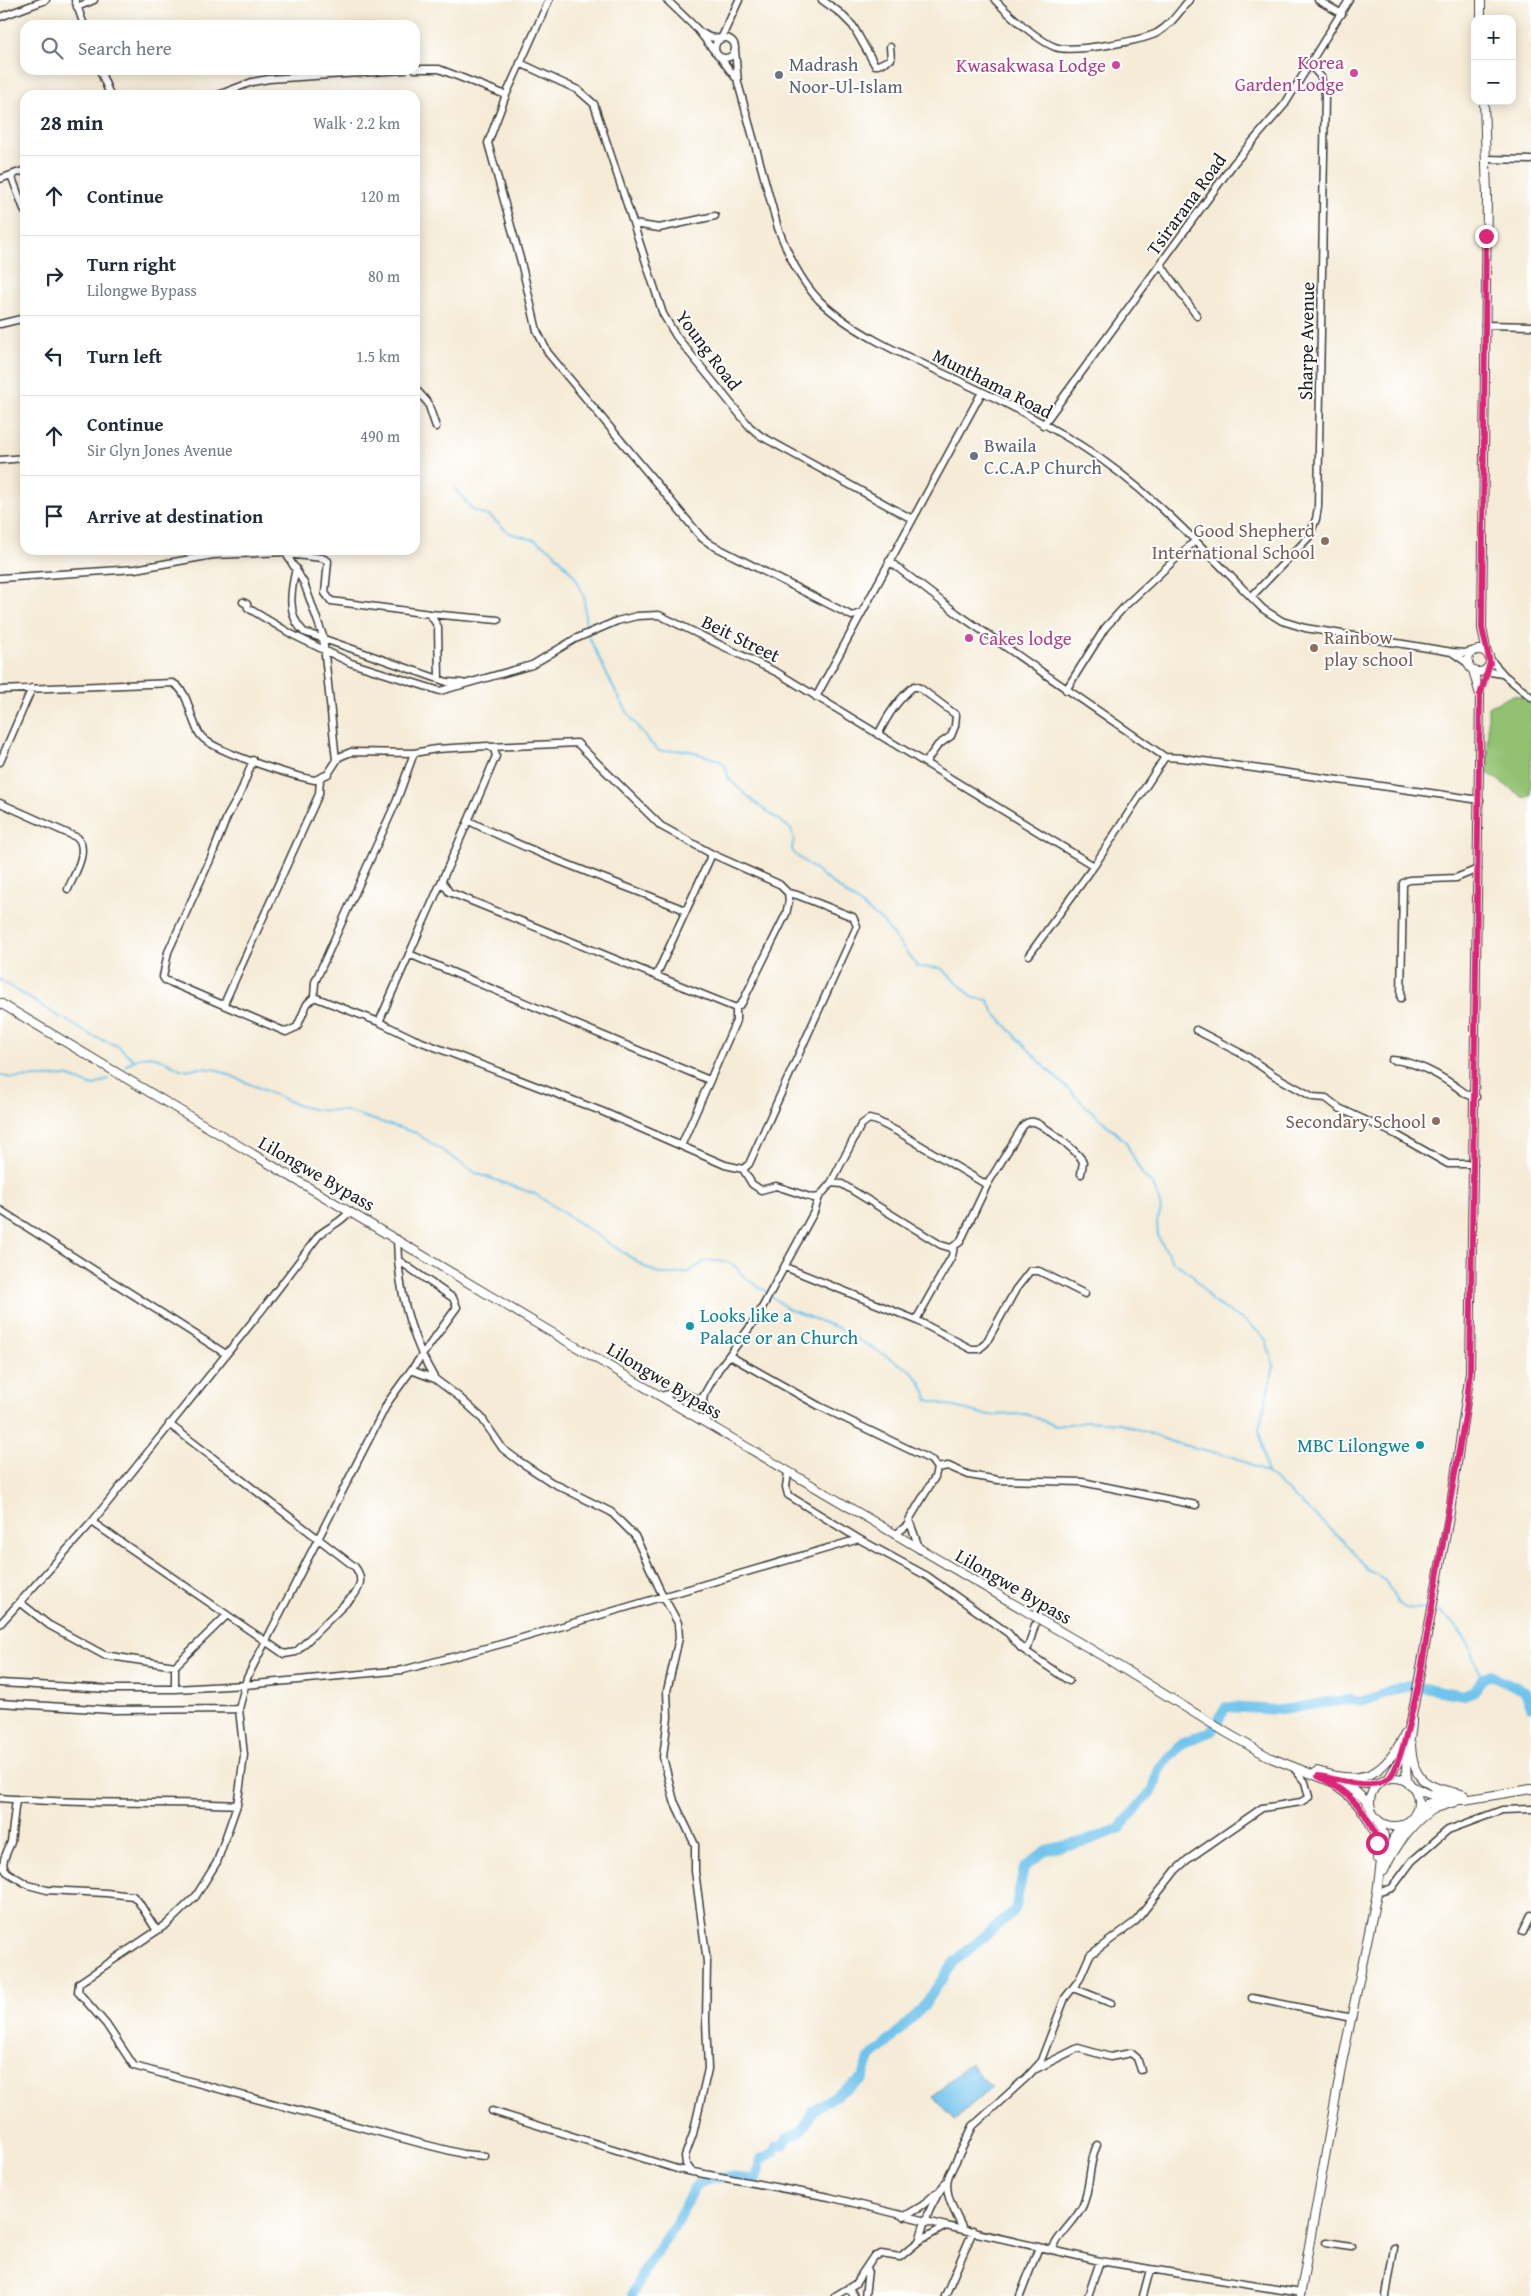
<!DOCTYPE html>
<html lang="en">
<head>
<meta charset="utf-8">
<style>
  :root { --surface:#fff; --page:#f6f6f7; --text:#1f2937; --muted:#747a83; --line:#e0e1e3 }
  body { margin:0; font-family:"Gentium Book Plus",serif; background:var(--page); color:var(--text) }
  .controls { position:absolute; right:15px; top:15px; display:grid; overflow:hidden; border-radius:10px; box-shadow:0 2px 12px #0003 }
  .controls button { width:45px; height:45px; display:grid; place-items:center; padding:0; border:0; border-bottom:1px solid var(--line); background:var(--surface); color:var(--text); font:25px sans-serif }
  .stop { position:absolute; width:15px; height:15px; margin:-11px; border:4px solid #db2777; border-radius:50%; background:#fff }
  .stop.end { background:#db2777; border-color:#fff; box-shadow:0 1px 5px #0008 }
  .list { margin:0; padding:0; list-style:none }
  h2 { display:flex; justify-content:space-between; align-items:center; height:65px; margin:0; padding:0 20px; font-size:21px }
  h2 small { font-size:16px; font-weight:400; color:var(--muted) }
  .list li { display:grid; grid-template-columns:32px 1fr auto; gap:15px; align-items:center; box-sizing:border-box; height:80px; padding:0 20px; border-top:1px solid var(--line) }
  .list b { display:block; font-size:19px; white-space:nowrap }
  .list p { margin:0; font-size:16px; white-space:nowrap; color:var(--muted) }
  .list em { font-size:16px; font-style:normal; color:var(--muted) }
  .icon { flex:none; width:28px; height:28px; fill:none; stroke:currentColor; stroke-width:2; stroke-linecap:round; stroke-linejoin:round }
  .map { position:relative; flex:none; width:1531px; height:2296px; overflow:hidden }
  .search { position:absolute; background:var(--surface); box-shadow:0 2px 12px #0003; left:20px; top:20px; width:400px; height:55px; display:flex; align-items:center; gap:12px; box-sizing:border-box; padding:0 18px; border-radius:15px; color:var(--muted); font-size:19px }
  .panel { position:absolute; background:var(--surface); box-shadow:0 2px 12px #0003; left:20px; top:90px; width:400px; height:465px; border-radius:15px }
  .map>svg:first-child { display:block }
  .green { fill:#92c271; stroke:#576f46 }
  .water { fill:#70c3ec; stroke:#467084 }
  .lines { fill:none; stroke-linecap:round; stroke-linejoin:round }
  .stream { stroke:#70c3ec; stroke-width:2 }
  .river { stroke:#70c3ec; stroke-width:10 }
  .minor-casing { stroke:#3d3b38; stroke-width:9 }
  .major-casing { stroke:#3d3b38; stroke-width:10 }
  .minor { stroke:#fff; stroke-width:6 }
  .major { stroke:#fff; stroke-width:8 }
  .route { stroke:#db2777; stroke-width:6 }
  .hotel-dot { fill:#d1479c; stroke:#fff; stroke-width:2 }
  .worship-dot { fill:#6b7280; stroke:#fff; stroke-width:2 }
  .education-dot { fill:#8d6e63; stroke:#fff; stroke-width:2 }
  .culture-dot { fill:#0f9aa8; stroke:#fff; stroke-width:2 }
  .labels { text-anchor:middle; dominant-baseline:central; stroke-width:4; stroke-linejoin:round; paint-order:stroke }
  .hotel-label { font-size:19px; fill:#b23c85; stroke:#fff; text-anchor:end }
  .worship-label { font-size:19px; fill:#5b616d; stroke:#fff; text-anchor:start }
  .street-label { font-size:19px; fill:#1c1c1c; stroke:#fff }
  .education-label { font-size:19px; fill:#785e54; stroke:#fff; text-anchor:end }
  .culture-label { font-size:19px; fill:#0d838f; stroke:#fff; text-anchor:start }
</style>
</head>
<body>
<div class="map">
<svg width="1531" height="2296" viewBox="0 0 1531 2296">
  <rect width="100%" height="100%" fill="#fff"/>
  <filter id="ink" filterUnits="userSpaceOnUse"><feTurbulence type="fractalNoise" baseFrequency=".02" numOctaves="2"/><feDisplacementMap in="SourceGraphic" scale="10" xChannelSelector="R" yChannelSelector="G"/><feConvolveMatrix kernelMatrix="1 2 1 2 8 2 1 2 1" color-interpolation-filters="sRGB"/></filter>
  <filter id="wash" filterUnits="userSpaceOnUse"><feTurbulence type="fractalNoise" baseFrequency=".0096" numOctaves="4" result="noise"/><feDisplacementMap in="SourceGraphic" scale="20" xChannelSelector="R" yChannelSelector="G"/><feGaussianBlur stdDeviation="1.12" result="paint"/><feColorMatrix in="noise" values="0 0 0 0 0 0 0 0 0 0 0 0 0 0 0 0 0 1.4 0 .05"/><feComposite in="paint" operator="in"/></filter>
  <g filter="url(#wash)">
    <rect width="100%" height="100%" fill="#f5ebd6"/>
    <path class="green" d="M 1513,695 L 1523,697 L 1531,703 L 1531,795 L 1524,798 L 1488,773 L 1488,707 Z"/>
    <path class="water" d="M 970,2063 L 991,2088 L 954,2120 L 933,2096 Z"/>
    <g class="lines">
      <path class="stream" d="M 454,487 L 473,510 L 491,517 L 509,533 L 535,540 L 553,551 L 576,578 L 584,597 L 586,632
        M 588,635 C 607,674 627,723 659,751 L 686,750 L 719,760 L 725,766 L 729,779 L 753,801 L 791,829 L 794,840 L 792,847 L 793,853 L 882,921 L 918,967 L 941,968 L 974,998 L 988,1000 L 995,1014 L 1045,1067 L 1088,1108 L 1125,1141 L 1142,1174 L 1153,1185 L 1158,1196 L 1161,1210 L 1157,1222 L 1158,1237 L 1173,1262 L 1192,1274 L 1212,1301 L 1251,1325 L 1266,1340 L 1274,1366 L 1259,1429 L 1267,1473
        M 0,980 L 61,1018
        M 66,1020 L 92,1036 L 118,1046 L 134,1060
        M 125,1066 C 150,1049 158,1057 182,1070 L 203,1068 L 218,1070 L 300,1106 L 317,1110 L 345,1111 L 416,1133 L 476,1173 L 535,1194 L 645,1267 L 660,1274 L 675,1274 L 689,1272 L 705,1261 L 726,1261 L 736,1267 L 743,1276 L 767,1292
        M 0,1075 L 11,1078 L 67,1076 L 93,1086 L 108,1079
        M 770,1295 L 788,1309 L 838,1328 L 910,1370 L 920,1381 L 928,1400 L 986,1415 L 1026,1414 L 1056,1426 L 1086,1421 L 1120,1423 L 1175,1443 L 1234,1457 L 1267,1473 L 1292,1495 L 1349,1546 L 1367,1570 L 1377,1574 L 1386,1582 L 1397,1602 L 1405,1608 L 1425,1609
        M 1437,1611 C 1450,1617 1470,1642 1474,1656 C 1477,1665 1477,1670 1483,1678"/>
      <path class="river" d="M 632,2296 C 643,2265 669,2240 683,2210 C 687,2203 690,2192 696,2186 C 710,2174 739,2177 756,2180 L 761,2159 L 774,2152 L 776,2146 L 784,2144 L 786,2139 L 802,2131 L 813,2110 L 863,2078 L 869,2059 L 883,2047 L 923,2007 L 954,1962 L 1015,1910 L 1024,1868 L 1046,1850 L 1086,1841 L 1119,1829 L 1154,1788 L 1159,1768 L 1184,1742 L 1212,1731 L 1226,1707 L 1281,1710 L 1322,1703 L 1350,1700 L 1362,1702 L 1407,1685 L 1464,1695 L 1474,1691 L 1483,1678 L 1491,1675 L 1525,1691 L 1531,1707"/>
    </g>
  </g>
  <g filter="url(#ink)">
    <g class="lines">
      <defs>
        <path id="minor" d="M 75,0 L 84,25
          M 549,0 L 506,95 L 488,143 L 521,262 L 537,331 L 548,353 L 702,538 L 712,545 L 852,616 L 861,613
          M 667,0 L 697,29 L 715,52
          M 822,0 L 839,12 L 853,26 L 875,65 L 878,65 L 891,59 L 890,47
          M 995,0 C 1007,13 1039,41 1055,47 C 1071,53 1141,41 1157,33 C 1171,25 1179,12 1189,0
          M 1318,0 L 1342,14
          M 77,7 L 94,0
          M 0,17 L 46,0
          M 702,33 L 709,37 L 721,39 L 739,0
          M715 48a10 10 0 1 1 20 0a10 10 0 1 1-20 0Z
          M 735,50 L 738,83 L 778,228 C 788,254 799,279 819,300 C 855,336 920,362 966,384 C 1005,402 1044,423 1080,445 C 1150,489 1205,551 1263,609 L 1282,621 L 1305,628 L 1452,652 L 1465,653 L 1472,651
          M 720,57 L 735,77
          M 520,63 L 578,90 L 594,104 L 663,314 L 676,336 L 750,427 L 761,436 L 912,519
          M 415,69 L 439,69 L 506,95
          M 100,70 L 110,95
          M 218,95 L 252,82 L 269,79 L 404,70
          M 1486,159 L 1531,160
          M 11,175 L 25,212
          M 0,179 L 25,170
          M 634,224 L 659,228 L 715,216
          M 1161,265 L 1197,316
          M 0,324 L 25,318
          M 1485,325 L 1531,326
          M 415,388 L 428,403 L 436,427
          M 1043,425 L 1234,163 L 1285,104 L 1349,0
          M 0,460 L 25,458
          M 287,554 L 322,558 L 328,561 L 325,593 L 331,601 L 430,614 L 438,627 L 439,679
          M 889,561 L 958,614 L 1165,757 L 1182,758 L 1480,800
          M 296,568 C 291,590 286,615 304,632 L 447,682 L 462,683
          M 0,578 L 135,569 L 213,555 L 285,552 L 304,583 L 323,636 L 336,760
          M 1251,597 L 1309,537 L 1316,519 L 1318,507 L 1325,94 L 1321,77 L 1310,65
          M 243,602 L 247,604 L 248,608 L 293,635 L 351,663 L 440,691 L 532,665 L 575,639 L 617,621 L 637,616 L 659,615 L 778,673 L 1094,866 L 1165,757
          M 430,614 L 498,620
          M 1453,653 L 1469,664
          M 1489,658 L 1504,675 L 1531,697
          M 1486,671 L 1502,674
          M 0,690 L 173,683 C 191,693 189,721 201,736 C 214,752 293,776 315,780 L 328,774 L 339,757 L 351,752 L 414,753 L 436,749 L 488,746 L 494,749 L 496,756 C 458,846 418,934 379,1022
          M 1066,690 L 1105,628 L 1126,605 L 1196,540
          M 816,697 L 982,392
          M 878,735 C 887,716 897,700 914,686 L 920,688 L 956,715 L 955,726 L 951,736 L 938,745 L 925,763
          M 491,747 L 577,743 L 661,826 L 712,854 L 779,884 L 788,893 L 789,901 L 786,914 L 742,1003 L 736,1008 L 736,1021 L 681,1146
          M 253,760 L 240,794 L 227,817 L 211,858 L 168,952 L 163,977 L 165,980 L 286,1032 L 297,1027 L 307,1004 L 314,997
          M 0,762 L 32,688
          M 0,803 L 78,838 C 89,852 74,875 68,889
          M 469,821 C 539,856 613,881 685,910
          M 442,881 L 449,892 L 736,1008
          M 409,954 L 709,1080
          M 1029,955 L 1094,866
          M 656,976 L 712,854
          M 314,997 L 379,1022 L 414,1039 L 601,1111 L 725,1165 L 743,1169 L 752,1184 L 761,1190 L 776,1186 L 813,1198 L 819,1197 L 831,1183 L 861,1125 L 869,1119 L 877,1121 L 900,1133 L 987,1185
          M 314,997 L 315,982 L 397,800 L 414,753
          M 1401,998 L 1403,883 L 1409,880 L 1456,878 L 1478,869
          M 224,1004 L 319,794 L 320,779
          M 1196,1030 L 1246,1056 L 1275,1076 L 1313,1097 L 1326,1098 L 1339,1108 L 1395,1134 L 1448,1164 L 1474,1164
          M 1392,1060 C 1413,1061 1434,1072 1452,1084 C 1461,1089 1465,1096 1476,1097
          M 743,1169 L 749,1164 L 857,926 L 853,917 L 797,895 L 788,893
          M 831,1183 L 842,1184 L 941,1245 L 951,1248 L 960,1242 L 987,1185 L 1023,1126 C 1026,1123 1029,1121 1034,1122 C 1044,1125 1080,1153 1083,1162 L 1081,1174
          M 0,1210 L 226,1354
          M 397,1239 C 398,1288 410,1337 435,1379
          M 398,1260 L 453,1298 L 457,1307 L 388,1402 L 247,1678 L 239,1709 L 244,1755 L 240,1786 L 237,1805 L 217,1862 L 196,1896 L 167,1924 L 79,1983 L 78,1992 L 106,2024 L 134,2066 L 423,2144 L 463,2154 L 485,2156
          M 785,1267 L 916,1320 L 971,1349 L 979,1349 L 986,1343 L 1016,1289 L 1030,1271 L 1039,1271 L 1085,1294
          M 916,1320 L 952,1256 L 954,1247
          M 730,1356 L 819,1406 L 931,1460 L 937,1468 L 935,1477 L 909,1520 L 920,1550
          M 411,1370 L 435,1379 L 459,1397 L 481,1417 L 503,1449 L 519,1461 L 551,1482 L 611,1512 L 635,1536 L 660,1590 L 678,1623 L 679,1638 L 667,1691 L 668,1717 L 663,1757 L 674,1801 L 695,1845 L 695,1871 L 707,1962 L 706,2021 L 708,2069 L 693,2134 L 685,2156 L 686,2164 L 692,2172
          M 661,1396 L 680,1391 L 695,1398 L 703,1398
          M 708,1424 L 703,1401 L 704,1395 L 718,1370 L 756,1319 L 814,1212 L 819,1197
          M 937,1468 L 948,1466 L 969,1475 L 998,1480 L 1082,1482 L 1196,1505
          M 788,1472 L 786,1487 L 788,1495 L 859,1539 L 927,1576 L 1008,1633 L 1021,1648 L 1069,1681
          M 92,1522 L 284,1654 L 296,1652 L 355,1594 C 362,1584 362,1576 355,1567 L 169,1424
          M 895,1535 L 910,1523
          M 21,1603 L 49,1625 L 104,1655 L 175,1666 L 227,1615
          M 0,1624 L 92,1522 L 265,1306 L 319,1235 C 330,1226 342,1222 350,1211
          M 1022,1648 L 1028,1648 L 1035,1625
          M 175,1666 L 175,1689
          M 0,1683 L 109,1689 L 175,1689 L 245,1685 L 403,1670 L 505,1643 L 859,1539
          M 0,1703 L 111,1710 L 239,1709
          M 0,1798 C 79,1805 158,1801 237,1805
          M 16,1799 L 11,1842 L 4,1859 L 3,1866 L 7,1872 L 28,1885 L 47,1890 L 106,1893 L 133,1896 L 138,1901 L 157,1931
          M 1377,1893 L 1392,1888 L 1412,1861 L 1448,1830 L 1502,1810 L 1531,1809
          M 1523,1932 L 1531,1915
          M 1073,1988 L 1111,2003
          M 1252,1998 L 1352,2018
          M 1036,2069 L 1078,2048 L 1110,2057 L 1131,2053 L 1137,2058 L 1141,2070
          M 492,2111 L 677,2169 L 829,2197 L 946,2226
          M 903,2217 L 923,2205 L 936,2193
          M 963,2229 C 956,2214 942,2192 949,2175 L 973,2126 L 1028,2076 L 1040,2063 L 1065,1998 L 1079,1980 L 1090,1955 L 1136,1921 L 1176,1870 L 1187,1860 L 1262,1808 L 1301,1802 L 1309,1797 L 1305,1782 L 1293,1767
          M 919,2241 C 924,2221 934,2198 946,2182
          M 1326,2242 L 1351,2246
          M 1052,2250 C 1060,2232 1077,2220 1083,2205 C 1091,2186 1088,2164 1097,2145
          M 849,2288 L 854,2296
          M 835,2296 L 855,2284 L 873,2257 L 881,2254 L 900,2257 L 919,2241 L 946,2226 L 1100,2261 L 1301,2293
          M 865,2296 L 868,2270
          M 945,2296 L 973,2231
          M 1020,2296 L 1039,2247
          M 1088,2296 L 1100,2261
          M 1143,2296 L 1150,2270
          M 1386,2296 L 1394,2248"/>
        <path id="major" d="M 1481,0 L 1481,19
          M 1484,101 L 1487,196 L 1482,628 L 1487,654
          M1468 661a11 11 0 1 1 22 0a11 11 0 1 1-22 0Z
          M 0,1003 L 534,1322 L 1104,1657 L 1227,1733 L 1271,1758 L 1355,1791 L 1365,1800 L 1371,1808
          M 1411,1745 C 1413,1785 1429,1786 1464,1795
          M 1317,1771 C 1363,1786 1384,1776 1405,1734
          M1370 1802a24 24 0 1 1 48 0a24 24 0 1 1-48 0Z
          M 1388,1779 L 1399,1761 L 1411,1718
          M 1339,1780 L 1364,1784 L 1380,1783
          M 1408,1783 C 1402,1760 1413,1739 1412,1716 L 1450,1512 L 1470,1372 L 1480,695 L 1473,670
          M 1337,1787 C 1361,1803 1379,1828 1377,1858
          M 1414,1787 L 1428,1794 L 1451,1795
          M 1415,1813 L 1426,1804 L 1438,1800 L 1464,1800 L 1531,1789
          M 1387,1857 L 1394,1837 L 1405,1823
          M 1384,1871 C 1393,1850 1414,1818 1436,1808 C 1442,1806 1449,1804 1455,1802
          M 1300,2296 L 1342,2063 L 1377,1893 L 1384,1836 L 1378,1820"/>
      </defs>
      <use href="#minor" class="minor-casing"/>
      <use href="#major" class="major-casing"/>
      <use href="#minor" class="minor"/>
      <use href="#major" class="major"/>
    </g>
  </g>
  <g class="lines" filter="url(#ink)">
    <path class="route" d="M 1377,1843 C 1370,1810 1346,1790 1318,1776 C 1335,1778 1353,1786 1371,1784 C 1376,1784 1384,1782 1389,1778 C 1401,1768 1416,1695 1420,1676 L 1466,1410 L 1470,1372 L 1480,695 L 1490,663 L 1482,628 L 1486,236"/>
  </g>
  <g class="hotel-dot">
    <circle cx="1116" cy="65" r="5"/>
    <circle cx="1354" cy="73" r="5"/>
    <circle cx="969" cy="638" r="5"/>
  </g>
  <g class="worship-dot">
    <circle cx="779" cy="75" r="5"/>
    <circle cx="974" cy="456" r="5"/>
  </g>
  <g class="education-dot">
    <circle cx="1325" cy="541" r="5"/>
    <circle cx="1314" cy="648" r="5"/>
    <circle cx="1436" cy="1121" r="5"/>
  </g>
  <g class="culture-dot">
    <circle cx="690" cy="1326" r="5"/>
    <circle cx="1420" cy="1445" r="5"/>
  </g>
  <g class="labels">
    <g class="hotel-label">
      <text x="1344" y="62">Korea<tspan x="1344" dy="22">Garden Lodge</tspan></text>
      <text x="1106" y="65">Kwasakwasa Lodge</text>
      <text x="979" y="638" text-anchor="start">Cakes lodge</text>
    </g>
    <g class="worship-label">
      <text x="789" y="64">Madrash<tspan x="789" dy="22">Noor-Ul-Islam</tspan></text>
      <text x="984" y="445">Bwaila<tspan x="984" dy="22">C.C.A.P Church</tspan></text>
    </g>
    <g class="street-label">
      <text transform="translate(1186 204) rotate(-54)">Tsirarana Road</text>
      <text transform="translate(1306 341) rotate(-89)">Sharpe Avenue</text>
      <text transform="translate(709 350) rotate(53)">Young Road</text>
      <text transform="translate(993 383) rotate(27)">Munthama Road</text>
      <text transform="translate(741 638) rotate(26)">Beit Street</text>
      <text transform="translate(317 1173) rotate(30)">Lilongwe Bypass</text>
      <text transform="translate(665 1380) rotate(31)">Lilongwe Bypass</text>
      <text transform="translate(1014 1586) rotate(30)">Lilongwe Bypass</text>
    </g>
    <g class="education-label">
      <text x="1315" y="530">Good Shepherd<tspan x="1315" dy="22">International School</tspan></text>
      <text x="1324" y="637" text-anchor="start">Rainbow<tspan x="1324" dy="22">play school</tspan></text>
      <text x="1426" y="1121">Secondary School</text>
    </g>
    <g class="culture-label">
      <text x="700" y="1315">Looks like a<tspan x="700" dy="22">Palace or an Church</tspan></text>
      <text x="1410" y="1445" text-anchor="end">MBC Lilongwe</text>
    </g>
  </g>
</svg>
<div class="controls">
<button>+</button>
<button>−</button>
</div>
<div class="stop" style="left:1377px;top:1843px"></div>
<div class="stop end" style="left:1486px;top:236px"></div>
<div class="search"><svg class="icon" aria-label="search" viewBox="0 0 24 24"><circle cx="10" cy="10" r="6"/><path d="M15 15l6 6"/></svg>Search here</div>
<section class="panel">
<h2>28 min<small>Walk · 2.2 km</small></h2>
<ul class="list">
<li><svg class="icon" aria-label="ahead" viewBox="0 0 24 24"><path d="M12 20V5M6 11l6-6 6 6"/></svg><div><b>Continue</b></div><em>120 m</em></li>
<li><svg class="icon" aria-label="right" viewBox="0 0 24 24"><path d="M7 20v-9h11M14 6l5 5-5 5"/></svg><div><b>Turn right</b><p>Lilongwe Bypass</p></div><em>80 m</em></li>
<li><svg class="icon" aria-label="left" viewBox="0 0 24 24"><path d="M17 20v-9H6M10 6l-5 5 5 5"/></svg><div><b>Turn left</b></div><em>1.5 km</em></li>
<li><svg class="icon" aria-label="ahead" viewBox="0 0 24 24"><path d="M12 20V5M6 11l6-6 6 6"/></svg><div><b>Continue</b><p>Sir Glyn Jones Avenue</p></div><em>490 m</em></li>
<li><svg class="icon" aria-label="arrive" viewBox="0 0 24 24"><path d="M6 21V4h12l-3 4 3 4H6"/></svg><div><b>Arrive at destination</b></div></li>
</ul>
</section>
</div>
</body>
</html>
